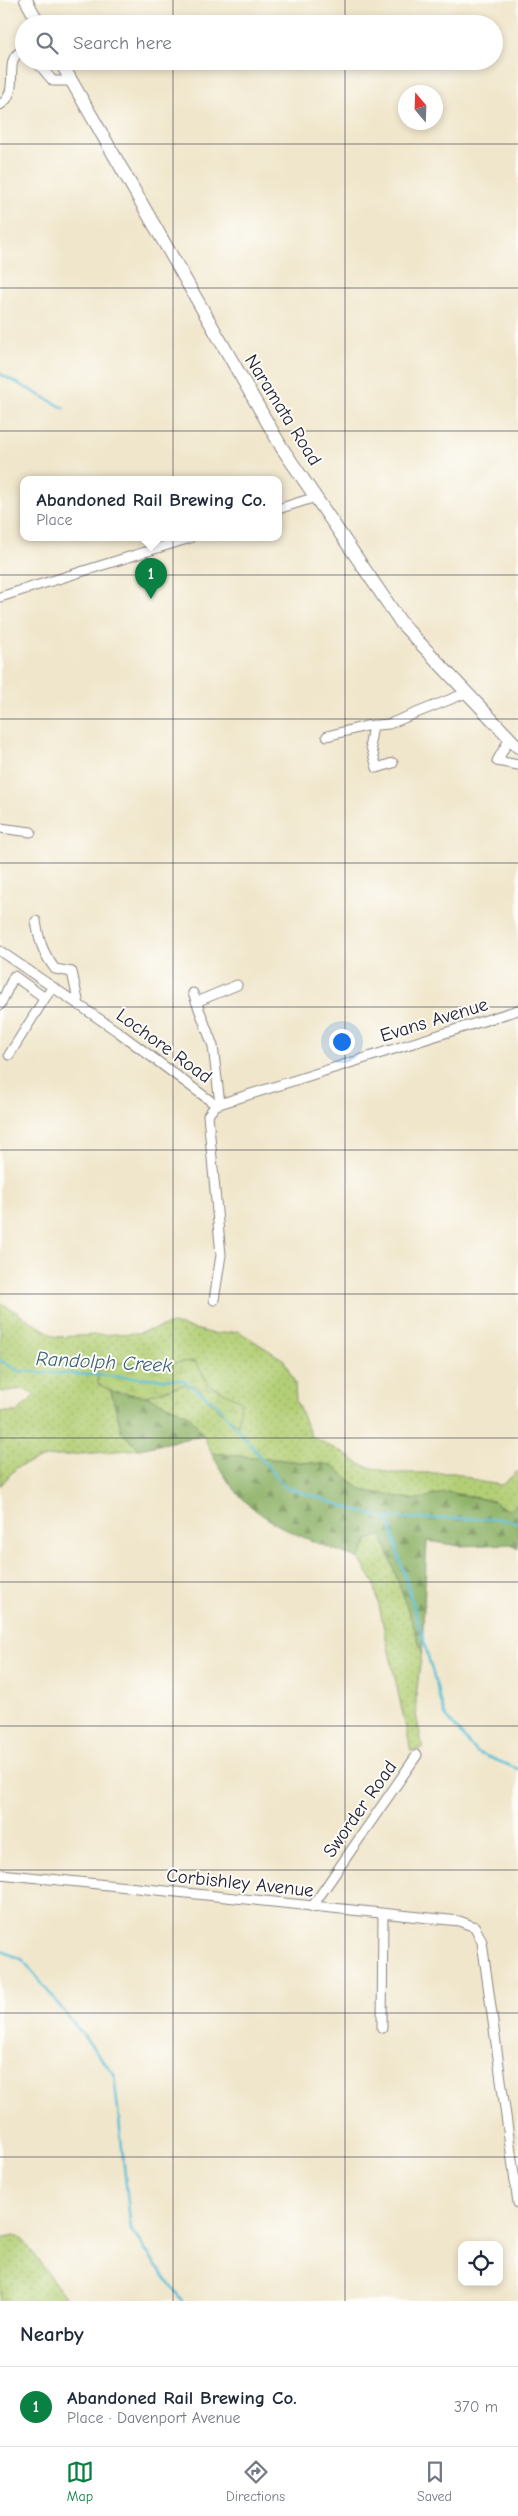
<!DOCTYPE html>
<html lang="en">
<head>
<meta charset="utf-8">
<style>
  :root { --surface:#fff; --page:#f6f6f7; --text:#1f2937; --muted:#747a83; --line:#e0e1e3; --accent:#0b8043 }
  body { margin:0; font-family:"Comic Neue",sans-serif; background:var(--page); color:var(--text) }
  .controls { position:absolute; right:15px; bottom:15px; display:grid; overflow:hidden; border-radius:10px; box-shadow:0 2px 8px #0003 }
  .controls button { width:45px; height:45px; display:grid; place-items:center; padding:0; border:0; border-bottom:1px solid var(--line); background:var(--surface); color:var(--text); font:25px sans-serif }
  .compass { position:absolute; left:398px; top:85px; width:45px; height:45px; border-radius:50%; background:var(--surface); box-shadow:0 2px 8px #0003; rotate:341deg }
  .you { position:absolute; left:341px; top:1041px; width:18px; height:18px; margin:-12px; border:4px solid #fff; border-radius:50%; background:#1a73e8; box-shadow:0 0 0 8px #1a73e833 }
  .badge { display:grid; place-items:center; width:32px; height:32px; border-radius:50%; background:var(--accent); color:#fff; font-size:16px; font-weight:700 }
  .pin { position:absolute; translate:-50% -41px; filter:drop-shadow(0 1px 2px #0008) }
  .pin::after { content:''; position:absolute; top:26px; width:18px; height:15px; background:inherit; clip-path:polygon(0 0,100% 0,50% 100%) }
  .popup { position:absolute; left:20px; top:476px; width:262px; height:65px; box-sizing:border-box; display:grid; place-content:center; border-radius:10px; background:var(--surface); filter:drop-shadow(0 1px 4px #0005); font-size:16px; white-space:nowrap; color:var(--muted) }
  .popup b { font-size:19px; color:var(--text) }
  .popup::after { content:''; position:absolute; left:50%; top:100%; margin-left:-10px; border:10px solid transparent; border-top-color:var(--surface) }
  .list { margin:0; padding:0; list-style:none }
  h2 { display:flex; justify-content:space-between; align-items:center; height:65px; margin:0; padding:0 20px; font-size:21px }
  h2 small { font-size:16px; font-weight:400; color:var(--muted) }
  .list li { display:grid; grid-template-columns:32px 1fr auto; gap:15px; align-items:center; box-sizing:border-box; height:80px; padding:0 20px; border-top:1px solid var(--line) }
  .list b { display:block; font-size:19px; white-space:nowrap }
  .list p { margin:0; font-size:16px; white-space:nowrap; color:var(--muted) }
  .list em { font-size:16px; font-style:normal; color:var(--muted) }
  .icon { flex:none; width:28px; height:28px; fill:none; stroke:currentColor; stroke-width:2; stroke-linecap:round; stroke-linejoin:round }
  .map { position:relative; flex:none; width:518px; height:2301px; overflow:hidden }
  .search { position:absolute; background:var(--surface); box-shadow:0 2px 8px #0003; left:15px; right:15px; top:15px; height:55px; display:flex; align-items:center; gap:12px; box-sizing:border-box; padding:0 18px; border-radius:28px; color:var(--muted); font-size:19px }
  .sheet { height:145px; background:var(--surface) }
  nav { display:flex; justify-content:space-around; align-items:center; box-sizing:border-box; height:70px; border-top:1px solid var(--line); background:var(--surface); font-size:14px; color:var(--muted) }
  nav a { display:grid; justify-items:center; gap:2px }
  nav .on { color:var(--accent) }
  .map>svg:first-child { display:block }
  .grass { fill:url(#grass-dots); stroke:#6a7858 }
  .forest { fill:url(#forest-firs); stroke:#586a51 }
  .wetland { fill:url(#wetland-marsh); stroke:#6a7858 }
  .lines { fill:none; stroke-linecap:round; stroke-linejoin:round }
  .stream { stroke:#58bed6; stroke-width:2.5 }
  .minor-casing { stroke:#898483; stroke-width:11 }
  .secondary-casing { stroke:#898483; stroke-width:14 }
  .minor { stroke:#fff; stroke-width:9 }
  .secondary { stroke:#fff; stroke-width:12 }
  .grid { fill:none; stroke:#22223b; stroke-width:1; stroke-opacity:0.55 }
  .labels { text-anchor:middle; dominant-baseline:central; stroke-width:4; stroke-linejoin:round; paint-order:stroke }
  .street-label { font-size:19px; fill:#22223b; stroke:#fdfcf7 }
  .water-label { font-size:20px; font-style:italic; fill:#386079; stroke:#fdfcf7 }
</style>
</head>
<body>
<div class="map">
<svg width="518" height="2301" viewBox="0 0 518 2301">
  <defs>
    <pattern id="grass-dots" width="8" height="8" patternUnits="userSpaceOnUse" patternTransform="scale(1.25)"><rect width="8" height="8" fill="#b3cf76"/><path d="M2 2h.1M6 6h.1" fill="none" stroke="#9ab167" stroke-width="1.8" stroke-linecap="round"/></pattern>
    <pattern id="forest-firs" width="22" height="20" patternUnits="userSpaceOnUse" patternTransform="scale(1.25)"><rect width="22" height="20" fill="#8eb267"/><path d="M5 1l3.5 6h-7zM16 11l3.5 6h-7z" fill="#749056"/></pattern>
    <pattern id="wetland-marsh" width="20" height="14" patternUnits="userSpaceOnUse" patternTransform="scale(1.25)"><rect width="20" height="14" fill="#b3cf76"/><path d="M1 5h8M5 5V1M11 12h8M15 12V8" fill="none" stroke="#9ab167"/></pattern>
  </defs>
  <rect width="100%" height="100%" fill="#fdfcf7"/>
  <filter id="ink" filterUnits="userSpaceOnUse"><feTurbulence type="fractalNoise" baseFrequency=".02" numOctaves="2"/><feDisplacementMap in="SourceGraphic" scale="10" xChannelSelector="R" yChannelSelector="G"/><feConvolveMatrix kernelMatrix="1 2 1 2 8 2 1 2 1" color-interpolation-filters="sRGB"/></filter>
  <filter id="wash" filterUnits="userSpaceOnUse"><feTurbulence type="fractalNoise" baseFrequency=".0096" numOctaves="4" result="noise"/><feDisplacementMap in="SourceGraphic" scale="20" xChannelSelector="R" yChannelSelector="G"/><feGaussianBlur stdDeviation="1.12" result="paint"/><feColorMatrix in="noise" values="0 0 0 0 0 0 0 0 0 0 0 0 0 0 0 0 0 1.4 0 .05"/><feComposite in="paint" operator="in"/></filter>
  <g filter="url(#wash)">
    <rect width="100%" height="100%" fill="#f0e6cb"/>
    <path class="grass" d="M 0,1302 L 56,1337 L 138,1333 L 173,1324 L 215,1334 L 238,1331 L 284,1360 L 295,1383 L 296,1401 L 311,1436 L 352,1458 L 359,1464 L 391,1473 L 455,1473 L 481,1482 L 502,1485 L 518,1471 L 518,1502 L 509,1511 L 493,1501 L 447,1492 L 415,1500 L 361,1490 L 332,1465 L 212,1453 L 203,1435 L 189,1415 L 146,1396 L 185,1384 L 197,1386 L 217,1409 L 240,1401 L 209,1385 L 195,1361 L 151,1365 L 98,1384 L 111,1391 L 122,1433 L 140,1449 L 46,1457 L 17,1467 L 0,1486 L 0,1412 L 17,1412 L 35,1395 L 23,1389 L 0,1392 Z
      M 382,1535 L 422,1651 L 416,1696 L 416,1715 L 423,1748 L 411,1751 L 374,1583 L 359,1559 L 368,1540 Z
      M 14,2236 L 22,2238 L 68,2301 L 0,2301 L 0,2239 Z"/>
    <path class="forest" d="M 111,1391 L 146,1396 L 189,1415 L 203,1435 L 140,1449 L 122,1433 Z
      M 212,1453 L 332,1465 L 361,1490 L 415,1500 L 447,1492 L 493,1501 L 509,1511 L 518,1502 L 518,1549 L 511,1544 L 460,1546 L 427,1541 L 422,1651 L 382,1535 L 368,1540 L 359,1559 C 295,1534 243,1521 212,1453 Z"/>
    <path class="wetland" d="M 195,1361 L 209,1385 L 241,1401 L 238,1425 L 217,1409 L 197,1386 L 185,1384 L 146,1396 L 111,1391 L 98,1384 L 98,1373 L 103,1362 L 151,1365 Z"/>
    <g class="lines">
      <path class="stream" d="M 0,374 L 64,408
        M 0,1360 L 18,1371 L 182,1380 L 216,1403 L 285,1487 L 381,1518 L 499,1519 L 518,1522
        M 388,1518 L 445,1715 L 476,1752 L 518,1769
        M 0,1950 L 23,1960 L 114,2074 L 131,2230 L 182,2301"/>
    </g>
  </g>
  <g filter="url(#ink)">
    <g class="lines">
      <defs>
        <path id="minor" d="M 36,61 L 53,81 L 71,81
          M 0,105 C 23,91 0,56 24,51
          M 278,509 L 316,497
          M 0,597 L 190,538
          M 373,725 L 370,743 L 377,768 L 393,763
          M 327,736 L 366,726 L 389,724 L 466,693
          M 510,738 L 497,761 L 518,765
          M 0,828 L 31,832
          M 36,921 C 39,941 43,953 55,969 L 72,972 L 79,1005
          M 0,951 L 117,1031 L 216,1105 L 208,1115 L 221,1255 L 214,1300
          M 193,993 L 213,1046 L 220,1104
          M 196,1002 L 237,985
          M 0,1005 L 14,976 L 45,998 L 53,987
          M 9,1055 L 45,998
          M 216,1105 L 518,1010
          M 0,1874 L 459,1921 L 475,1927 L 482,1942 L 518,2203
          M 312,1907 L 417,1755
          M 382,2028 L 383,1914"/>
        <path id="secondary" d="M 26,0 L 39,24
          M 60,61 L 282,448 L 402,624 L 518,747"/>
      </defs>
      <use href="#minor" class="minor-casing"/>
      <use href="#secondary" class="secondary-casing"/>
      <use href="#minor" class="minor"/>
      <use href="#secondary" class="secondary"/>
    </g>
  </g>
  <path class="grid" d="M 173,0 L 173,24M 345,0 L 345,24M 173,61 L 173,2301M 345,61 L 345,2301M 0,144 L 518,144M 0,288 L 518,288M 0,431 L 518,431M 0,575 L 518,575M 0,719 L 518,719M 0,863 L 518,863M 0,1007 L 518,1007M 0,1150 L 518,1150M 0,1294 L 518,1294M 0,1438 L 518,1438M 0,1582 L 518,1582M 0,1726 L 518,1726M 0,1870 L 518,1870M 0,2013 L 518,2013M 0,2157 L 518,2157"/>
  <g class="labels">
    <g class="street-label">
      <text transform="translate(283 410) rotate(58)">Naramata Road</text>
      <text transform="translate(434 1020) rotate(-17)">Evans Avenue</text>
      <text transform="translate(164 1046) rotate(36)">Lochore Road</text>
      <text transform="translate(360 1809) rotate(-55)">Sworder Road</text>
      <text transform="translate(240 1883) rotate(6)">Corbishley Avenue</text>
    </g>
    <g class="water-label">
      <text transform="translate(104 1362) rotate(3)">Randolph Creek</text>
    </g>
  </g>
</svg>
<div class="controls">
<button><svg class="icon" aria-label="locate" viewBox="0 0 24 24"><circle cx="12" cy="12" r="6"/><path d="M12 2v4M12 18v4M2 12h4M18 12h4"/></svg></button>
</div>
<svg class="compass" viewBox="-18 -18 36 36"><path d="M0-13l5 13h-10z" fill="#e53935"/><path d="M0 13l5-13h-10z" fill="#747a83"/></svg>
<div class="you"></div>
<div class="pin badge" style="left:151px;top:599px">1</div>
<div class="popup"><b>Abandoned Rail Brewing Co.</b>Place</div>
<div class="search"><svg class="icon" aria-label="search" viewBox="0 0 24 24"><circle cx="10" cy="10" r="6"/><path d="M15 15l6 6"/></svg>Search here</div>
</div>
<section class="sheet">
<h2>Nearby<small></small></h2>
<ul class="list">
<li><span class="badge">1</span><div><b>Abandoned Rail Brewing Co.</b><p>Place · Davenport Avenue</p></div><em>370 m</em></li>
</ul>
</section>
<nav>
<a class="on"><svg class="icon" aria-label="map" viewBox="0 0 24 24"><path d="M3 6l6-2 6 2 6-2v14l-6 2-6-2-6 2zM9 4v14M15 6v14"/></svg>Map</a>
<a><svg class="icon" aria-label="directions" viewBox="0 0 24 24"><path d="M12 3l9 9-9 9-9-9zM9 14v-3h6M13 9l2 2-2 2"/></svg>Directions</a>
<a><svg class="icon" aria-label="saved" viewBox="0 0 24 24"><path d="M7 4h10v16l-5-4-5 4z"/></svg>Saved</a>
</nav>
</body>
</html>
